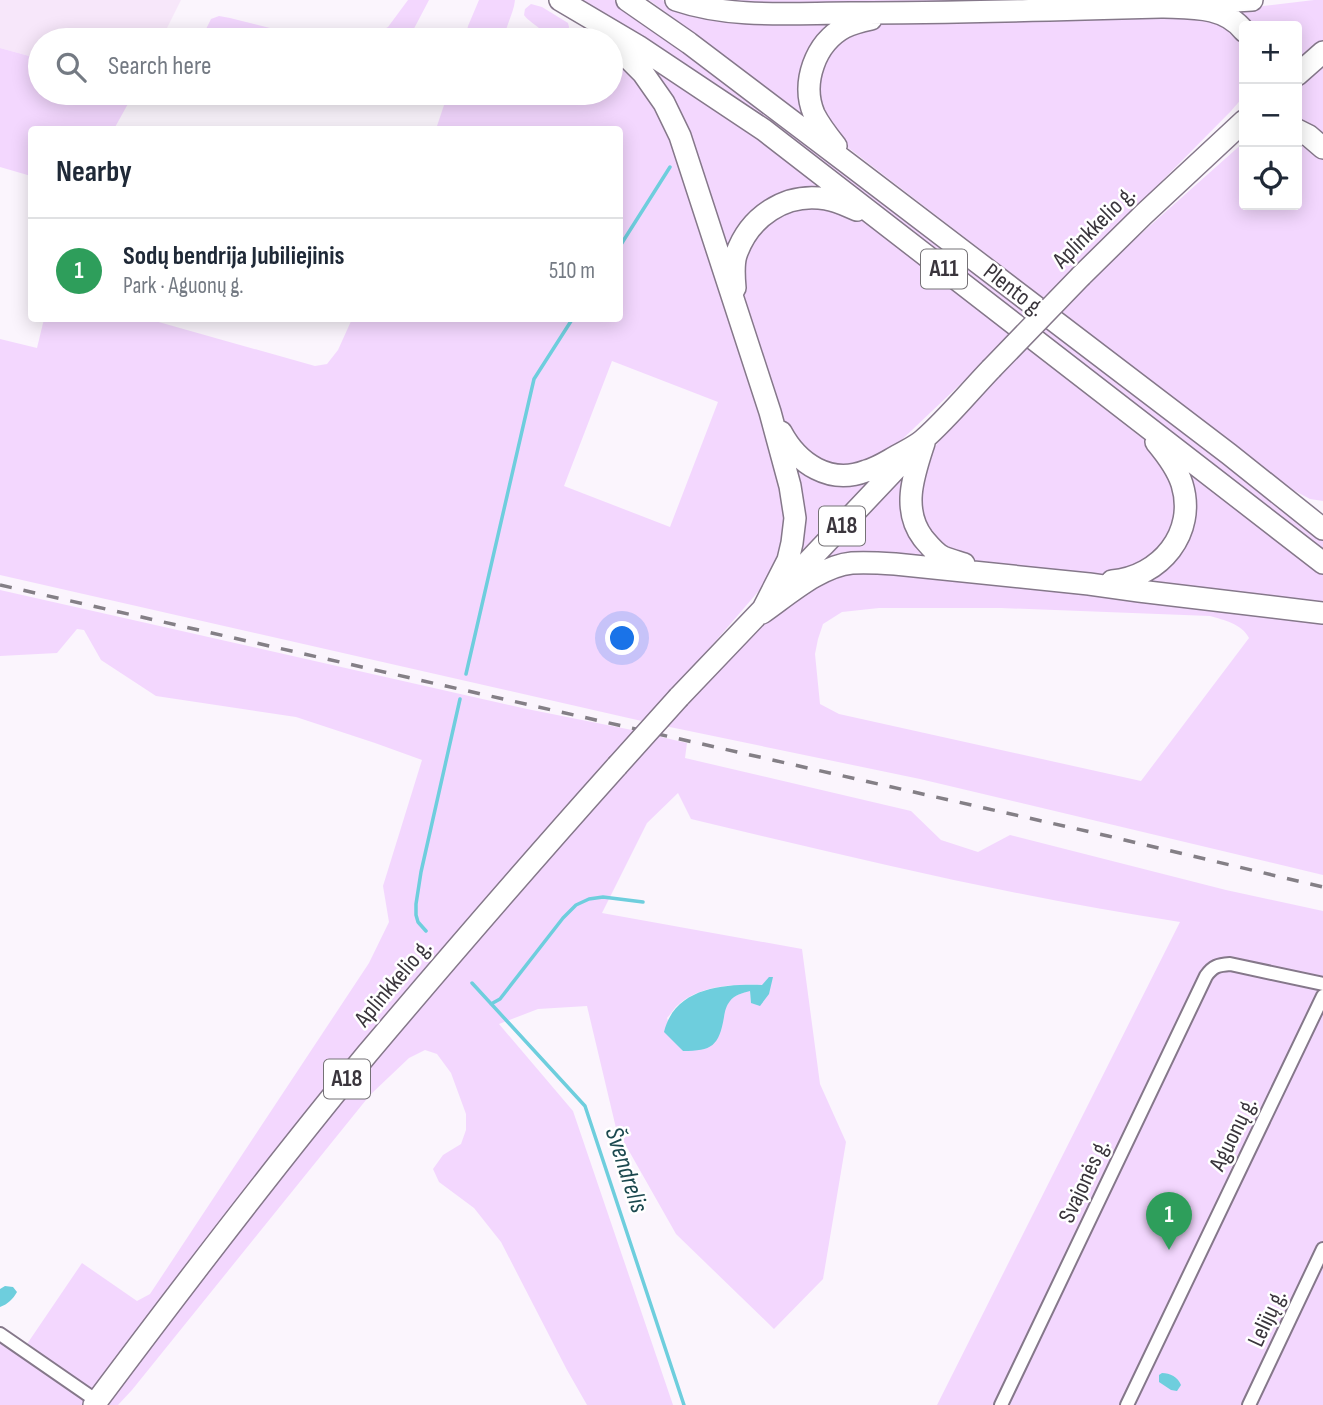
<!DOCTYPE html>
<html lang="en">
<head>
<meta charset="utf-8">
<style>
  :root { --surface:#fff; --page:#f2f2f3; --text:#1f2937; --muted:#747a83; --line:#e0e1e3; --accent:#7c3aed }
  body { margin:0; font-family:"Sofia Sans Condensed",sans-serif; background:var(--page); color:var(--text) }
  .controls { position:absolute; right:21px; top:21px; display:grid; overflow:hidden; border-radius:7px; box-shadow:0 4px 18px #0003 }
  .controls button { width:63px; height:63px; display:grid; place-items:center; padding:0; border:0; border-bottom:2px solid var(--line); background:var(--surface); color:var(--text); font:35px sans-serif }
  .you { position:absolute; left:623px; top:639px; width:24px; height:24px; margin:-18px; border:5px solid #fff; border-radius:50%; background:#1a73e8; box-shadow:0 0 0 10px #1a73e833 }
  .badge { display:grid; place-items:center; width:46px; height:46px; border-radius:50%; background:var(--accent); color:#fff; font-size:23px; font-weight:700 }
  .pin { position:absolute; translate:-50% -58px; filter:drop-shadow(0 2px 4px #0008) }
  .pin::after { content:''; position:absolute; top:37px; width:24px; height:21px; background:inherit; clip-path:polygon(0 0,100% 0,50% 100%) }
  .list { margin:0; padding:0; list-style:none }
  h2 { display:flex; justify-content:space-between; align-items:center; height:91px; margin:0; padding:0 28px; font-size:30px }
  h2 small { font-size:23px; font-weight:400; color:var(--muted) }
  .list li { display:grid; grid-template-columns:46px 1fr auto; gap:21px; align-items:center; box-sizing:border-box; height:105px; padding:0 28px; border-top:2px solid var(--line) }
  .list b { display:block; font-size:26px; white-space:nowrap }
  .list p { margin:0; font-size:23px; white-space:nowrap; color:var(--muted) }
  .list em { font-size:23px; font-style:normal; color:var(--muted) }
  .icon { flex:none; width:38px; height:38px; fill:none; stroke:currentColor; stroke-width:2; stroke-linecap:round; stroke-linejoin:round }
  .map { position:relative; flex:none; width:1323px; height:1405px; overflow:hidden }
  .search { position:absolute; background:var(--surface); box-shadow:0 4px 18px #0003; left:28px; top:28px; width:595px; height:77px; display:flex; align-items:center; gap:18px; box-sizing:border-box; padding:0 24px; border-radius:38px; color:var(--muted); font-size:26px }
  .panel { position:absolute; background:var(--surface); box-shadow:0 4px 18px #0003; left:28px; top:126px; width:595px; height:196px; border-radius:7px }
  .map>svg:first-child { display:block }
  .commercial { fill:#f7e7fa }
  .green { fill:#f3d7fe; fill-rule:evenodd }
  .water { fill:#6ecedd }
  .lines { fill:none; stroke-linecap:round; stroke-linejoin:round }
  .stream { stroke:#6ecedd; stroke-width:3.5 }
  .street-casing { stroke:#85788a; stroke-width:16 }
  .highway-casing { stroke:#85788a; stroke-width:24 }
  .street { stroke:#fff; stroke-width:12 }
  .highway { stroke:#fff; stroke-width:21 }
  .rail { stroke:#847f86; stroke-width:3.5; stroke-dasharray:12 12; stroke-linecap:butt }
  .highway-bridge-casing { stroke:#85788a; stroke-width:24; stroke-linecap:butt }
  .highway-bridge { stroke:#fff; stroke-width:21 }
  .labels { text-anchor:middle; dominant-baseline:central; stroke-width:5; stroke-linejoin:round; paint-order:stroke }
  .shield { fill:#fff; stroke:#757276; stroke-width:2 }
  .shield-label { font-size:23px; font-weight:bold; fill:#3a353c }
  .street-label { font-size:24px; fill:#3a353c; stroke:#fff }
  .water-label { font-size:26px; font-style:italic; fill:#1c494f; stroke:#fff }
</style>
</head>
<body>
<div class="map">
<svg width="1323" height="1405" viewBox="0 0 1323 1405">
  <rect width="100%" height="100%" fill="#fbf5fd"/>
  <path class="commercial" d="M 0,0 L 181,0 L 161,40 L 40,40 L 40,59 L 0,48 Z"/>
  <path class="green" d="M 408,0 L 429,0 L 408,40 L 364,40 L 388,27 Z
    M 479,0 L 515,0 C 514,14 504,27 505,40 L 465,40 L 468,26 Z
    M 574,0 L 614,0 L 633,12 L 967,266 L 1323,541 L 1323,551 Z
    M 649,0 L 662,0 L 682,7 L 845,18 L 822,36 L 809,119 Z
    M 709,0 L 1151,0 L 769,8 Z
    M 1314,0 L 1323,0 L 1323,40 L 1297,63 L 1297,26 L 1248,26 L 1227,7 L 1254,7 Z
    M 531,4 L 542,7 L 568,23 L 569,27 L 568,32 C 563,36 563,37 557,37 C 549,36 528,21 524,15 L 525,9 Z
    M 1207,15 L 1244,39 L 1244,96 L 1231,111 L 1066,278 L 1079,289 L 1244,142 L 1244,205 L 1297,205 L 1297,135 L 1323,156 L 1323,501 L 1310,499 L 1293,490 L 842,143 L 820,114 L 816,67 L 832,42 L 875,23 Z
    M 219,16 L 230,18 L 318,40 L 208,40 L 206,29 L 211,19 Z
    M 611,46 L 667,115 L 788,502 L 787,542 L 763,586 L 646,722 L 0,575 L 0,339 L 37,348 L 44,319 L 148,319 L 315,366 L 327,364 L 338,350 L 352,319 L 620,318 L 620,130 L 436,129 L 448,93 L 611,93 ZM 612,361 L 718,402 L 670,527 L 564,486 Z
    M 0,48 L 40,59 L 40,93 L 134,93 L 114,129 L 32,130 L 31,176 L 0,167 Z
    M 642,60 L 738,124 L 834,195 L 797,193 L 728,266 Z
    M 1323,63 L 1323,139 L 1297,122 L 1297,86 Z
    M 782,207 L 845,209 L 871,227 L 1151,445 L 1174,475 L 1179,520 L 1155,560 L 1115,576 L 1087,576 L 967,560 L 929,538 L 915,508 L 927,458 L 942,437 L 979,395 L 990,356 L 892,449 L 858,467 L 818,463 L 790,438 L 777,408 L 744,301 L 739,274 L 745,246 Z
    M 790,457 L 881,472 L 793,566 Z
    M 1180,463 L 1323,573 L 1323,604 L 1137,584 L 1171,560 Z
    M 910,465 L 905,490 L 940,563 L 816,565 Z
    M 887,569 L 1323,618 L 1323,875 L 920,779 L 665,726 L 715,674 L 780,609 L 827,575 ZM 879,608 L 1001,608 L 1210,616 C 1224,620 1242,624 1249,638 L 1141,781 L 839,714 L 820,704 L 815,654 L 818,639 L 823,624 L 842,612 Z
    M 0,590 L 527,709 L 637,731 L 82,1405 L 0,1405 L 0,1330 L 25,1347 L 82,1263 L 137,1301 L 150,1294 L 369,963 L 389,922 L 383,886 L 422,760 L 375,743 L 296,717 L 156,696 L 101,660 L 84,630 L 77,629 L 57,653 L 0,656 Z
    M 657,736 L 687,743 L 685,758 L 911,811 L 941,840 L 978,852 L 1010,835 L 1226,890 L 1323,911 L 1323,1405 L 937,1405 L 1180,922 C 1015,897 853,858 691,819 L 678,793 L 647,823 L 602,913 L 802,949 L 820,1084 L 846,1142 L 823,1279 L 774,1329 L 676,1234 L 616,1128 L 587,1006 L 538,1009 L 499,1024 L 573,1111 L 673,1405 L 587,1405 L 567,1370 L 501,1242 L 474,1208 L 439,1182 L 433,1169 L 443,1155 L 461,1144 L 466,1130 L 466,1114 L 451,1073 L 437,1054 L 425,1050 L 409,1058 L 370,1095 L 132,1390 L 118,1405 L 108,1405 L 107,1402 L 256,1203 L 479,935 ZM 769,977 L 751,1002 L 750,990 L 733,997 L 683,1051 L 675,1042 L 667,1018 C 671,1014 674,1008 678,1005 C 700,985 734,984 763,985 Z"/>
  <path class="water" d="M 769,977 L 773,977 L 769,994 L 760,1006 L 751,1003 L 750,991 C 743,993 734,995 730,1001 C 726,1006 725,1011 724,1017 C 719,1046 712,1051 683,1051 L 664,1032 C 675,987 724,984 762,985 Z
    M 5,1286 L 13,1287 L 17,1292 C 13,1299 8,1304 0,1307 L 0,1289 Z
    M 1162,1373 C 1170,1373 1178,1377 1181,1385 L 1177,1391 L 1171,1390 L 1159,1382 L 1159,1375 Z"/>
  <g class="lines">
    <path class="stream" d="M 620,246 L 670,167
      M 466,674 L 534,379 L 573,318
      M 426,931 L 418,922 L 416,915 L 416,904 L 421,872 L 460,699
      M 472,983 L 585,1106 L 684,1405
      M 491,1004 L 500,999 L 563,918 L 576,905 L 589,899 L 603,897 L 643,902"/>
    <defs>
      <path id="street" d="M 0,1334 L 97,1401
        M 1001,1405 L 1206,976 C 1213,966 1218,965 1230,964 L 1323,984
        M 1127,1405 L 1323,996
        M 1249,1405 L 1323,1249"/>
      <path id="highway" d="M 560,0 L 638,46 L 764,130 L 1323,563
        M 627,0 L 689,43 L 850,165 L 1229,454 L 1323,529
        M 676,0 C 732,19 793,13 850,13 C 955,13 1059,10 1164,7 C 1192,8 1225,6 1244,31
        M 1201,3 L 1252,0
        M 611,41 L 643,73 L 664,103 L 680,136 L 770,412 L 790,486 L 795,518 L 792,543 L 788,560 L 763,609 L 679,697
        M 1297,75 L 1323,52
        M 1297,130 L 1309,136 L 1323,148
        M 836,146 C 828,136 820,126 814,114 C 801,83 815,43 845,27 C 853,23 862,21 871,19
        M 1081,276 L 1144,214 L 1244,121
        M 735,288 C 734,277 733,265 736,255 C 749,217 785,192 826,199 C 836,200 847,206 857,210
        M 781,432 C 798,464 830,485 866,471 C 877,468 886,462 895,457 C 905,451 915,447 923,440 C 947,419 969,392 991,369
        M 924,443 C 914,474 901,509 923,538 C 929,545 935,553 943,557 C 950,560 958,562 964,564
        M 1112,581 C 1160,577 1197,533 1182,484 C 1177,468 1166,454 1156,442
        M 784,587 L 906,458
        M 762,613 C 788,595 820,566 852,563 C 866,562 881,563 895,564 L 1089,584 L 1139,591 L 1323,613
        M 94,1405 C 183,1286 273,1168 367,1054 C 449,957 532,861 617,766"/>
    </defs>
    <use href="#street" class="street-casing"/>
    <use href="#highway" class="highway-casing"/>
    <use href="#street" class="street"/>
    <use href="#highway" class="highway"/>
    <path class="rail" d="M 0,585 L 1108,836 L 1323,887"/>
    <defs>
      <path id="highway-bridge" d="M 991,369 L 1081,276
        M 617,766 L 679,697"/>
    </defs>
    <use href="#highway-bridge" class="highway-bridge-casing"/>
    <use href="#highway-bridge" class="highway-bridge"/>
  </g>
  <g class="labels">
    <g class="shield">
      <rect x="921" y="249.5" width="46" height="39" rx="5"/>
      <rect x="819" y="506.5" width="46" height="39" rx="5"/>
      <rect x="324" y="1059.5" width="46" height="39" rx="5"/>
    </g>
    <g class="shield-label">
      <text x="944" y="269">A11</text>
      <text x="842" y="526">A18</text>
      <text x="347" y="1079">A18</text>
    </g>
    <g class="street-label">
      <text transform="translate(1094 227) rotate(-45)">Aplinkkelio g.</text>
      <text transform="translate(1014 290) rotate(38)">Plento g.</text>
      <text transform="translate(393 983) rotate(-50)">Aplinkkelio g.</text>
      <text transform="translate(1233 1134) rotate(-64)">Aguonų g.</text>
      <text transform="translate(1084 1181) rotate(-65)">Svajonės g.</text>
      <text transform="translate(1267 1318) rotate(-65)">Lelijų g.</text>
    </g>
    <g class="water-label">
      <text transform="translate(626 1170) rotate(72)">Švendrelis</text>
    </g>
  </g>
</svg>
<div class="controls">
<button>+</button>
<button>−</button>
<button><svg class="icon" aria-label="locate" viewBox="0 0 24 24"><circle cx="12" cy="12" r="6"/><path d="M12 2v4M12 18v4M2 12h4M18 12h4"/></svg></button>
</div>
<div class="you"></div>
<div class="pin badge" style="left:1169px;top:1250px;background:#2e9e5b">1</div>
<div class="search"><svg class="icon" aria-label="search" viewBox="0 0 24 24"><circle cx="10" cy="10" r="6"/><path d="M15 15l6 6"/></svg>Search here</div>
<section class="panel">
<h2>Nearby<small></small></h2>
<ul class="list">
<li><span class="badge" style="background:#2e9e5b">1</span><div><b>Sodų bendrija Jubiliejinis</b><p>Park · Aguonų g.</p></div><em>510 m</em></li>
</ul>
</section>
</div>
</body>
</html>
